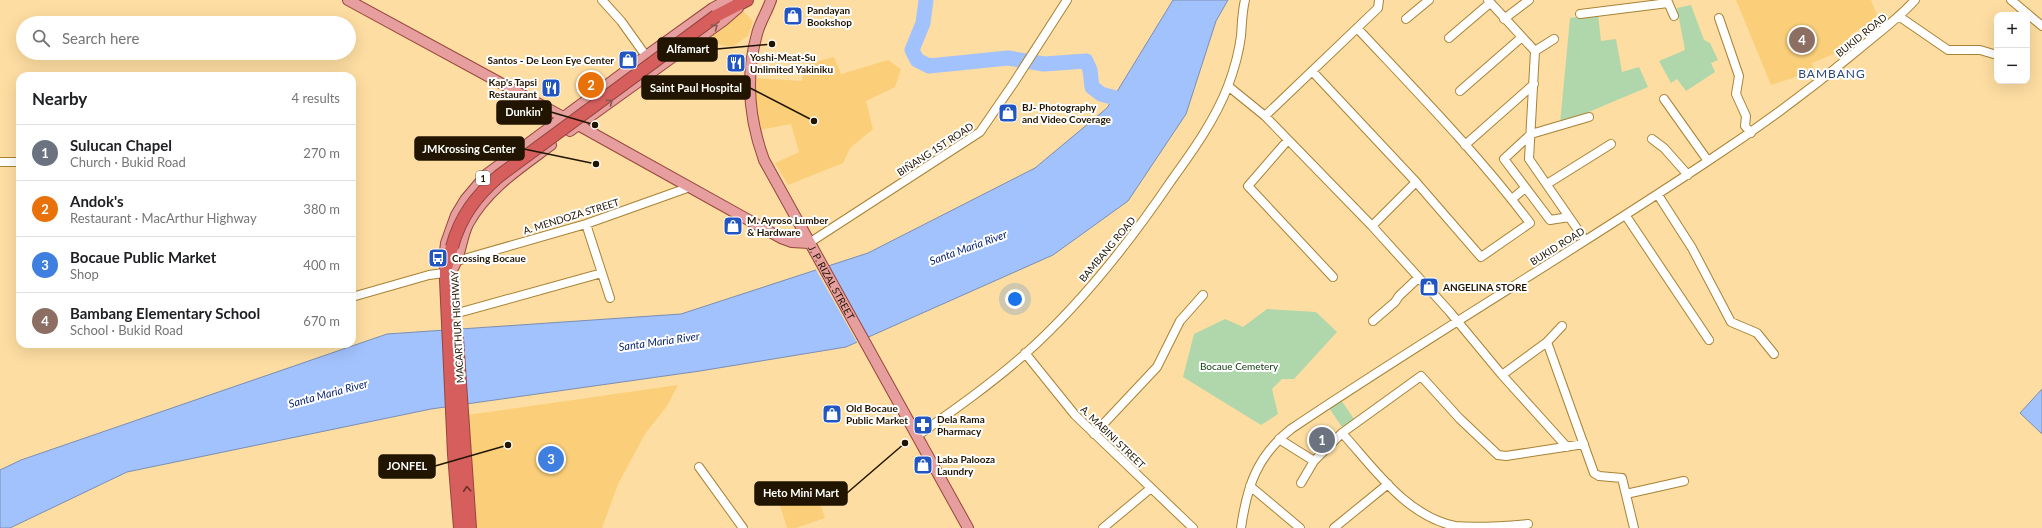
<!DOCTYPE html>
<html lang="en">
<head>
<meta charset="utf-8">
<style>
  :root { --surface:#fff; --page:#f6f6f6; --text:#202124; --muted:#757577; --line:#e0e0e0; --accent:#ea580c }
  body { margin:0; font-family:Lato,sans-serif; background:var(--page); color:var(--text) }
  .controls { position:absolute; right:12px; top:12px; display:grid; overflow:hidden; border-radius:8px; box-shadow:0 4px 16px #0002 }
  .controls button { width:36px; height:36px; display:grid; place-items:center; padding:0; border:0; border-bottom:1px solid var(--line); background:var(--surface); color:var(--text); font:20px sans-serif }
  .you { position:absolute; left:1015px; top:299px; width:14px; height:14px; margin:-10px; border:3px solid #fff; border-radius:50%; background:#1a73e8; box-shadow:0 0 0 6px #1a73e833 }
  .badge { display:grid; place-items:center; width:26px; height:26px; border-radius:50%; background:var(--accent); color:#fff; font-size:13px; font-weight:700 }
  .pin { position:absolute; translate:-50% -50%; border:2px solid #fff; box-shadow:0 1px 4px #0006 }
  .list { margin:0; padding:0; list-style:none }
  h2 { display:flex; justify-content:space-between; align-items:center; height:52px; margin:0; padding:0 16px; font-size:17px }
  h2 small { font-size:13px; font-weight:400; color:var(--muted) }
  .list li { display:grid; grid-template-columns:26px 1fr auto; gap:12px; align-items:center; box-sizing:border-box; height:56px; padding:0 16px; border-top:1px solid var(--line) }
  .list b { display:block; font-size:15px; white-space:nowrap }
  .list p { margin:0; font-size:13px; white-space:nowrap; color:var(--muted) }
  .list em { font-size:13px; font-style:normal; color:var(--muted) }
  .icon { flex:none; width:22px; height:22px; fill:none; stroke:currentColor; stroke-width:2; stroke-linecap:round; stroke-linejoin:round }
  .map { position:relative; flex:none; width:2042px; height:528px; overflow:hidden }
  .search { position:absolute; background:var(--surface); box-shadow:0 4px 16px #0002; left:16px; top:16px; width:340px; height:44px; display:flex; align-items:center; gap:10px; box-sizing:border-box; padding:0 14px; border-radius:22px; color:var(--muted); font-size:15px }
  .panel { position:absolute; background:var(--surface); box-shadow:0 4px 16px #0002; left:16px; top:72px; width:340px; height:276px; border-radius:12px }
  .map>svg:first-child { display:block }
  .built { fill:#fbcf7a }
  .green { fill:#afd7ab }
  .water { fill:#a2c2fe; stroke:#7b8eb2 }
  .pier { fill:#fddda1 }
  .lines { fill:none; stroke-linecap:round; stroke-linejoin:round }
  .river { stroke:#a2c2fe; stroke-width:15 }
  .minor-casing { stroke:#a88235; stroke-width:10 }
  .major-casing { stroke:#97453d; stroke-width:12 }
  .highway-casing { stroke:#97453d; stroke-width:14 }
  .minor { stroke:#fff; stroke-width:8 }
  .major { stroke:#e69f9e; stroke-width:10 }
  .highway { stroke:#d65f5e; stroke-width:12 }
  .highway-bridge-casing { stroke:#97453d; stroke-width:14; stroke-linecap:butt }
  .highway-bridge { stroke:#d65f5e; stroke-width:12 }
  .oneway { stroke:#845a4f }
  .oneway2 { stroke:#693326 }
  .labels { text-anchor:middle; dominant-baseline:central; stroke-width:4; stroke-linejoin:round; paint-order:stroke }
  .shield { fill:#fff; stroke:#645b4c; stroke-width:1 }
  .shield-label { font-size:9px; font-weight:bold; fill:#211500 }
  .poi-label { font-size:10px; font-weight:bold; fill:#211500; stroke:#fff; text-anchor:start }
  .street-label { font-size:10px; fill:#211500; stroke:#fff }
  .park-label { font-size:10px; fill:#0e390c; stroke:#fff }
  .water-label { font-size:11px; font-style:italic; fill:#001e70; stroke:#fff }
  .quarter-label { font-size:12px; letter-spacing:1px; fill:#2a467d; stroke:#fff }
  .leader { fill:none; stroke:#211500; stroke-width:1.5 }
  .callout-dot { fill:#211500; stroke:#fff; stroke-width:1.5 }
  .callout { fill:#211500; stroke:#211500; stroke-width:1.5 }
  .callout-label { font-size:11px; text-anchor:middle; font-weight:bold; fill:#fff }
</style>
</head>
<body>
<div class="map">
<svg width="2042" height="528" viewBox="0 0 2042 528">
  <rect width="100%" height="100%" fill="#fddda1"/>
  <path class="built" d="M 1736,0 L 1871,0 L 1878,18 L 1850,35 L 1853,46 L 1812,63 L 1814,71 L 1771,85 Z
    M 743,11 L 753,21 L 748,36 L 732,47 L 701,41 Z
    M 834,57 L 841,74 L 888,60 L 901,69 L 895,87 L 866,101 L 873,129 L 850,148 L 843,163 L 788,185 L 775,163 L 799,152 L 791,124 L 760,130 L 757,119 L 755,78 L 802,81 L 804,65 Z
    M 678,385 L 667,406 L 645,434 L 618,484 L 602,528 L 476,528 L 467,415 Z
    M 815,487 L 825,518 L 796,528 L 787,528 L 778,499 Z"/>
  <path class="green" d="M 1691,5 L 1704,40 L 1710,43 L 1718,60 L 1711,63 L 1715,72 L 1686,91 L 1677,79 L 1671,83 L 1659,61 L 1685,50 L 1677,8 Z
    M 1598,14 L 1601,41 L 1616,39 L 1622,72 L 1639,67 L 1648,87 L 1560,124 L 1570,18 Z
    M 1267,309 L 1316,312 L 1337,332 L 1294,379 L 1282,379 L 1272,389 L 1278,414 L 1261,425 L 1183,377 L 1194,334 L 1225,319 L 1243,327 Z
    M 1341,400 L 1356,422 L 1344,430 L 1329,408 Z"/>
  <path class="water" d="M 1173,0 L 1228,0 L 1216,21 L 1186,114 L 1128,201 L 1053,255 L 846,347 L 700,371 L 431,409 L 127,472 L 10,528 L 0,528 L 0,470 L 21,460 L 387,334 L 681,314 L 868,253 L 1035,168 L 1107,108 Z
    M 2042,389 L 2042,434 L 2020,413 Z"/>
  <path class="pier" d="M 827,264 L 869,339 L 858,344 L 815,268 Z"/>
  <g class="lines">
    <path class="river" d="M 926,0 L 923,23 L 912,50 L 917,60 L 929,66 L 1008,58 L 1044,64 L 1086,61 L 1090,70 L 1092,87 L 1101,94 L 1133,103"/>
    <defs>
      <path id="minor" d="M 602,0 L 621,21 L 646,56
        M 1488,0 L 1535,51 L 1529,159 L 1585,240
        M 1667,0 L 1674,16
        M 2011,0 L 2042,26
        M 1580,14 L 1668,3
        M 1900,17 L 1948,50 L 1980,50 L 1997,55
        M 1719,18 L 1739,76 L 1736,94 L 1746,116 L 1745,126 L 1751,133
        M 1406,19 L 1429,0
        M 1504,19 L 1529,0
        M 1449,38 L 1490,3
        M 1535,51 L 1554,39
        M 1312,71 L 1416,182 L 1481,257 L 1530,223 C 1478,154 1416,91 1357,28
        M 1228,86 L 1265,116 L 1372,226 L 1449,311 L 1502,375 L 1567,447
        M 1460,91 L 1522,37
        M 1664,99 L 1708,161
        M 1265,116 L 1378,8 L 1379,0
        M 1652,139 L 1664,148 L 1688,175
        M 1288,140 L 1248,186 L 1333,277
        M 1465,145 L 1534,84
        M 0,162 L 20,162
        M 1547,184 L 1611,144
        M 1658,195 L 1692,248 L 1731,322 L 1757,333 L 1774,354
        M 1512,199 L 1525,188
        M 1626,216 L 1709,340
        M 1569,217 L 1550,220 L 1504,159 L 1531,134 L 1589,117
        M 586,224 L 610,298
        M 1372,226 L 1416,182
        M 809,243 L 980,132 L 1013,84 L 1067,0
        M 457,261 L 586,224 L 690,187
        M 352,297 L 429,275 L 451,272
        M 447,316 L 602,273
        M 1373,321 L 1395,302 L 1399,296 L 1418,278
        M 1547,342 L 1594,473 L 1599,476 L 1622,478 L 1634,528
        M 1025,353 L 1075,415 L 1193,528
        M 1502,375 L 1547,342 L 1562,326
        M 1342,433 C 1374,468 1406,516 1455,526 C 1478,528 1505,526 1528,524
        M 1094,434 L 1157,367 L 1180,321 L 1203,295
        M 917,436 C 954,410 991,384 1025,354 C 1081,304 1129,243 1171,181 C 1192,152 1215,120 1228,86 C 1234,70 1239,52 1241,36 C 1242,24 1242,12 1245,0
        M 1279,439 L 1314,461 L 1301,483
        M 1314,461 L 1342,433 L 1421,376 L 1459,418 L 1498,455 L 1506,456 L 1584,444
        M 699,467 L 743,528
        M 1250,486 L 1300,528
        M 1626,494 L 1684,481
        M 1103,528 L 1151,488
        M 1241,528 C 1247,486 1257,456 1291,429 C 1428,337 1570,253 1708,161 C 1760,127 1810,90 1858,50 C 1878,33 1898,19 1915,0
        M 1334,528 L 1388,484"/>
      <g id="major">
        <path d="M 348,0 L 563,117"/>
        <path id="s1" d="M 771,0 C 767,12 760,22 757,34 C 745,77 749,119 764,160 L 968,528"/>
        <path d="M 578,125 L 781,238 L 792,242 L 809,243"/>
        <path d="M 570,131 L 723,21 L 738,8"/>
        <path d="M 444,261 L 446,243 L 456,215 L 465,200 L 487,174 L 646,56 L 713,8 L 728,0"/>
        <path d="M 453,268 C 461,255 461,238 468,224 C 487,189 520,168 551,145"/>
      </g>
      <path id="highway" d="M 716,16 L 747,0
        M 452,247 L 446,268 L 446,280 L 454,454 L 460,528
        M 457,339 L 470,528"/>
    </defs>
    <use href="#minor" class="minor-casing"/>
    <use href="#major" class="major-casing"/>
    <use href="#highway" class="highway-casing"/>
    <use href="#minor" class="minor"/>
    <use href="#major" class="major"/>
    <use href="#highway" class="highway"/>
    <defs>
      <path id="highway-bridge" d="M 452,247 C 460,217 476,196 499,176 L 716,16"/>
    </defs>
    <use href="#highway-bridge" class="highway-bridge-casing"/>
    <use href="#highway-bridge" class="highway-bridge"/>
  </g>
  <defs><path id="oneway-chevron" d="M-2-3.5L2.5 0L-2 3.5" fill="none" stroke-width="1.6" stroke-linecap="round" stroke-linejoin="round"/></defs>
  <g class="oneway">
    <use href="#oneway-chevron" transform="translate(715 27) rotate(-36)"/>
    <use href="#oneway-chevron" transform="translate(610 102) rotate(-36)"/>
  </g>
  <use class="oneway2" href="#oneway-chevron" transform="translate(467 489) rotate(-94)"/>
  <defs>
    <symbol id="shop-square" viewBox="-11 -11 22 22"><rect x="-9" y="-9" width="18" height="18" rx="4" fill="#2055c2" stroke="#fff"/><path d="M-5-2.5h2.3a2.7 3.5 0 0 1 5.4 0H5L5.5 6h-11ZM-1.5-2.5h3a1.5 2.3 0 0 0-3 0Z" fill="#fff"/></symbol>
    <symbol id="restaurant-square" viewBox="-11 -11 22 22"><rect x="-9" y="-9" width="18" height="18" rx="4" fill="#2055c2" stroke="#fff"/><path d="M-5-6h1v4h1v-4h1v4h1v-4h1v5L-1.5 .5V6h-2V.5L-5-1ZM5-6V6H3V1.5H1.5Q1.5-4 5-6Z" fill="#fff"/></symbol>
    <symbol id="bus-square" viewBox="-11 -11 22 22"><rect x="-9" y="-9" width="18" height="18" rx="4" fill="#2055c2" stroke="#fff"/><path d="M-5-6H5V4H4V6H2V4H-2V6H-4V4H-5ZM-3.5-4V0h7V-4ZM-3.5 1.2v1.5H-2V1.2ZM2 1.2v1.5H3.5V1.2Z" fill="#fff"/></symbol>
    <symbol id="pharmacy-square" viewBox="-11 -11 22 22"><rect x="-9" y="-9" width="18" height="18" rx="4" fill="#2055c2" stroke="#fff"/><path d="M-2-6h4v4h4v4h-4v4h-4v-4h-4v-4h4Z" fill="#fff"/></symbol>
  </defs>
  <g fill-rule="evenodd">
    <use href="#shop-square" x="782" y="5" width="22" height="22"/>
    <use href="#shop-square" x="617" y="49" width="22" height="22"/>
    <use href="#restaurant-square" x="725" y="52" width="22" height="22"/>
    <use href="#restaurant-square" x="540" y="77" width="22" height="22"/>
    <use href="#shop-square" x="997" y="102" width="22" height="22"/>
    <use href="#shop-square" x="722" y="215" width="22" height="22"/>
    <use href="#bus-square" x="427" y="247" width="22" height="22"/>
    <use href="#shop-square" x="1418" y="276" width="22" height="22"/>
    <use href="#shop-square" x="821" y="403" width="22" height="22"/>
    <use href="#pharmacy-square" x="912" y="414" width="22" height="22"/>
    <use href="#shop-square" x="912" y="454" width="22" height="22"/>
  </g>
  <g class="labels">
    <rect class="shield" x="476" y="171" width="14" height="14" rx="3"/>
    <g class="shield-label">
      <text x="483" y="178">1</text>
    </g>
    <g class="poi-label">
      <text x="807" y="10">Pandayan<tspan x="807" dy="12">Bookshop</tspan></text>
      <text x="750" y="57">Yoshi-Meat-Su<tspan x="750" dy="12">Unlimited Yakiniku</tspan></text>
      <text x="614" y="60" text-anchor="end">Santos - De Leon Eye Center</text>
      <text x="537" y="82" text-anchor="end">Kap's Tapsi<tspan x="537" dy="12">Restaurant</tspan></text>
      <text x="1022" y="107">BJ- Photography<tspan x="1022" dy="12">and Video Coverage</tspan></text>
      <text x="747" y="220">M. Ayroso Lumber<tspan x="747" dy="12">&amp; Hardware</tspan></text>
      <text x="452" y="258">Crossing Bocaue</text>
      <text x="1443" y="287">ANGELINA STORE</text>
      <text x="846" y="408">Old Bocaue<tspan x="846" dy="12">Public Market</tspan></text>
      <text x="937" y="419">Dela Rama<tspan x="937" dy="12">Pharmacy</tspan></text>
      <text x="937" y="459">Laba Palooza<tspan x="937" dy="12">Laundry</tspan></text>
    </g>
    <g class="street-label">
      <text transform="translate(1861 35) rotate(-39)">BUKID ROAD</text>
      <text transform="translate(935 149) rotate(-33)">BIÑANG 1ST ROAD</text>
      <text transform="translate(571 216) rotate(-17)">A. MENDOZA STREET</text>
      <text transform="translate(1557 246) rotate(-32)">BUKID ROAD</text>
      <text transform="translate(1107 249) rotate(-50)">BAMBANG ROAD</text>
      <text stroke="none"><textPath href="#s1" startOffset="305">J. P. RIZAL STREET</textPath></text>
      <text transform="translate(457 327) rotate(-93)">MACARTHUR HIGHWAY</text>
      <text transform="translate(1113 437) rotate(44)">A. MABINI STREET</text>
    </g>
    <g class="park-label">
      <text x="1239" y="366">Bocaue Cemetery</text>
    </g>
    <g class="water-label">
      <text transform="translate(968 247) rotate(-20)">Santa Maria River</text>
      <text transform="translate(659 341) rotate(-8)">Santa Maria River</text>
      <text transform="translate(328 393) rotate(-15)">Santa Maria River</text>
    </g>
    <g class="quarter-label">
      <text x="1832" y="73">BAMBANG</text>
    </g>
  </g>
  <path class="leader" d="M772 44L717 49M814 121L750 88M595 125L551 112M596 164L524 149M508 445L435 466M905 443L847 493"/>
  <g class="callout-dot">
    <circle cx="772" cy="44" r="4"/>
    <circle cx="814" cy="121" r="4"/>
    <circle cx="595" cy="125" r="4"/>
    <circle cx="596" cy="164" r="4"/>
    <circle cx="508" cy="445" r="4"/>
    <circle cx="905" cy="443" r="4"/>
  </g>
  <g class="callout">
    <rect x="658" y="38" width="59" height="23" rx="4"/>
    <rect x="642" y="76" width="108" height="23" rx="4"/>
    <rect x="497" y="101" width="54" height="23" rx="4"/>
    <rect x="415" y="137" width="109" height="23" rx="4"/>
    <rect x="379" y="455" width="56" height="23" rx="4"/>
    <rect x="755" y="482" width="92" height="23" rx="4"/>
  </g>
  <g class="callout-label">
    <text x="688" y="53">Alfamart</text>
    <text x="696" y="92">Saint Paul Hospital</text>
    <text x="524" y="116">Dunkin'</text>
    <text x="469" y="153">JMKrossing Center</text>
    <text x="407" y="470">JONFEL</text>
    <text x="801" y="497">Heto Mini Mart</text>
  </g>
</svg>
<div class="controls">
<button>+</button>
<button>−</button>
</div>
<div class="you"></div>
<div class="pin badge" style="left:1322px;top:440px;background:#6b7280">1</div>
<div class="pin badge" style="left:591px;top:85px;background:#e8710a">2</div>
<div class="pin badge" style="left:551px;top:459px;background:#3f7fe0">3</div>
<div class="pin badge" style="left:1802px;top:40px;background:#8d6e63">4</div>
<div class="search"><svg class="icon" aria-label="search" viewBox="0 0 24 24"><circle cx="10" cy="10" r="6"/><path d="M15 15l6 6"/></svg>Search here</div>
<section class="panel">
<h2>Nearby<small>4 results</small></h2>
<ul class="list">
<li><span class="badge" style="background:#6b7280">1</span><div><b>Sulucan Chapel</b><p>Church · Bukid Road</p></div><em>270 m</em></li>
<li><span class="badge" style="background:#e8710a">2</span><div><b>Andok's</b><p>Restaurant · MacArthur Highway</p></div><em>380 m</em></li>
<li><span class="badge" style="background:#3f7fe0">3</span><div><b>Bocaue Public Market</b><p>Shop</p></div><em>400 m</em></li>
<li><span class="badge" style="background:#8d6e63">4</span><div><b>Bambang Elementary School</b><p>School · Bukid Road</p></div><em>670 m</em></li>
</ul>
</section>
</div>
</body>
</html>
